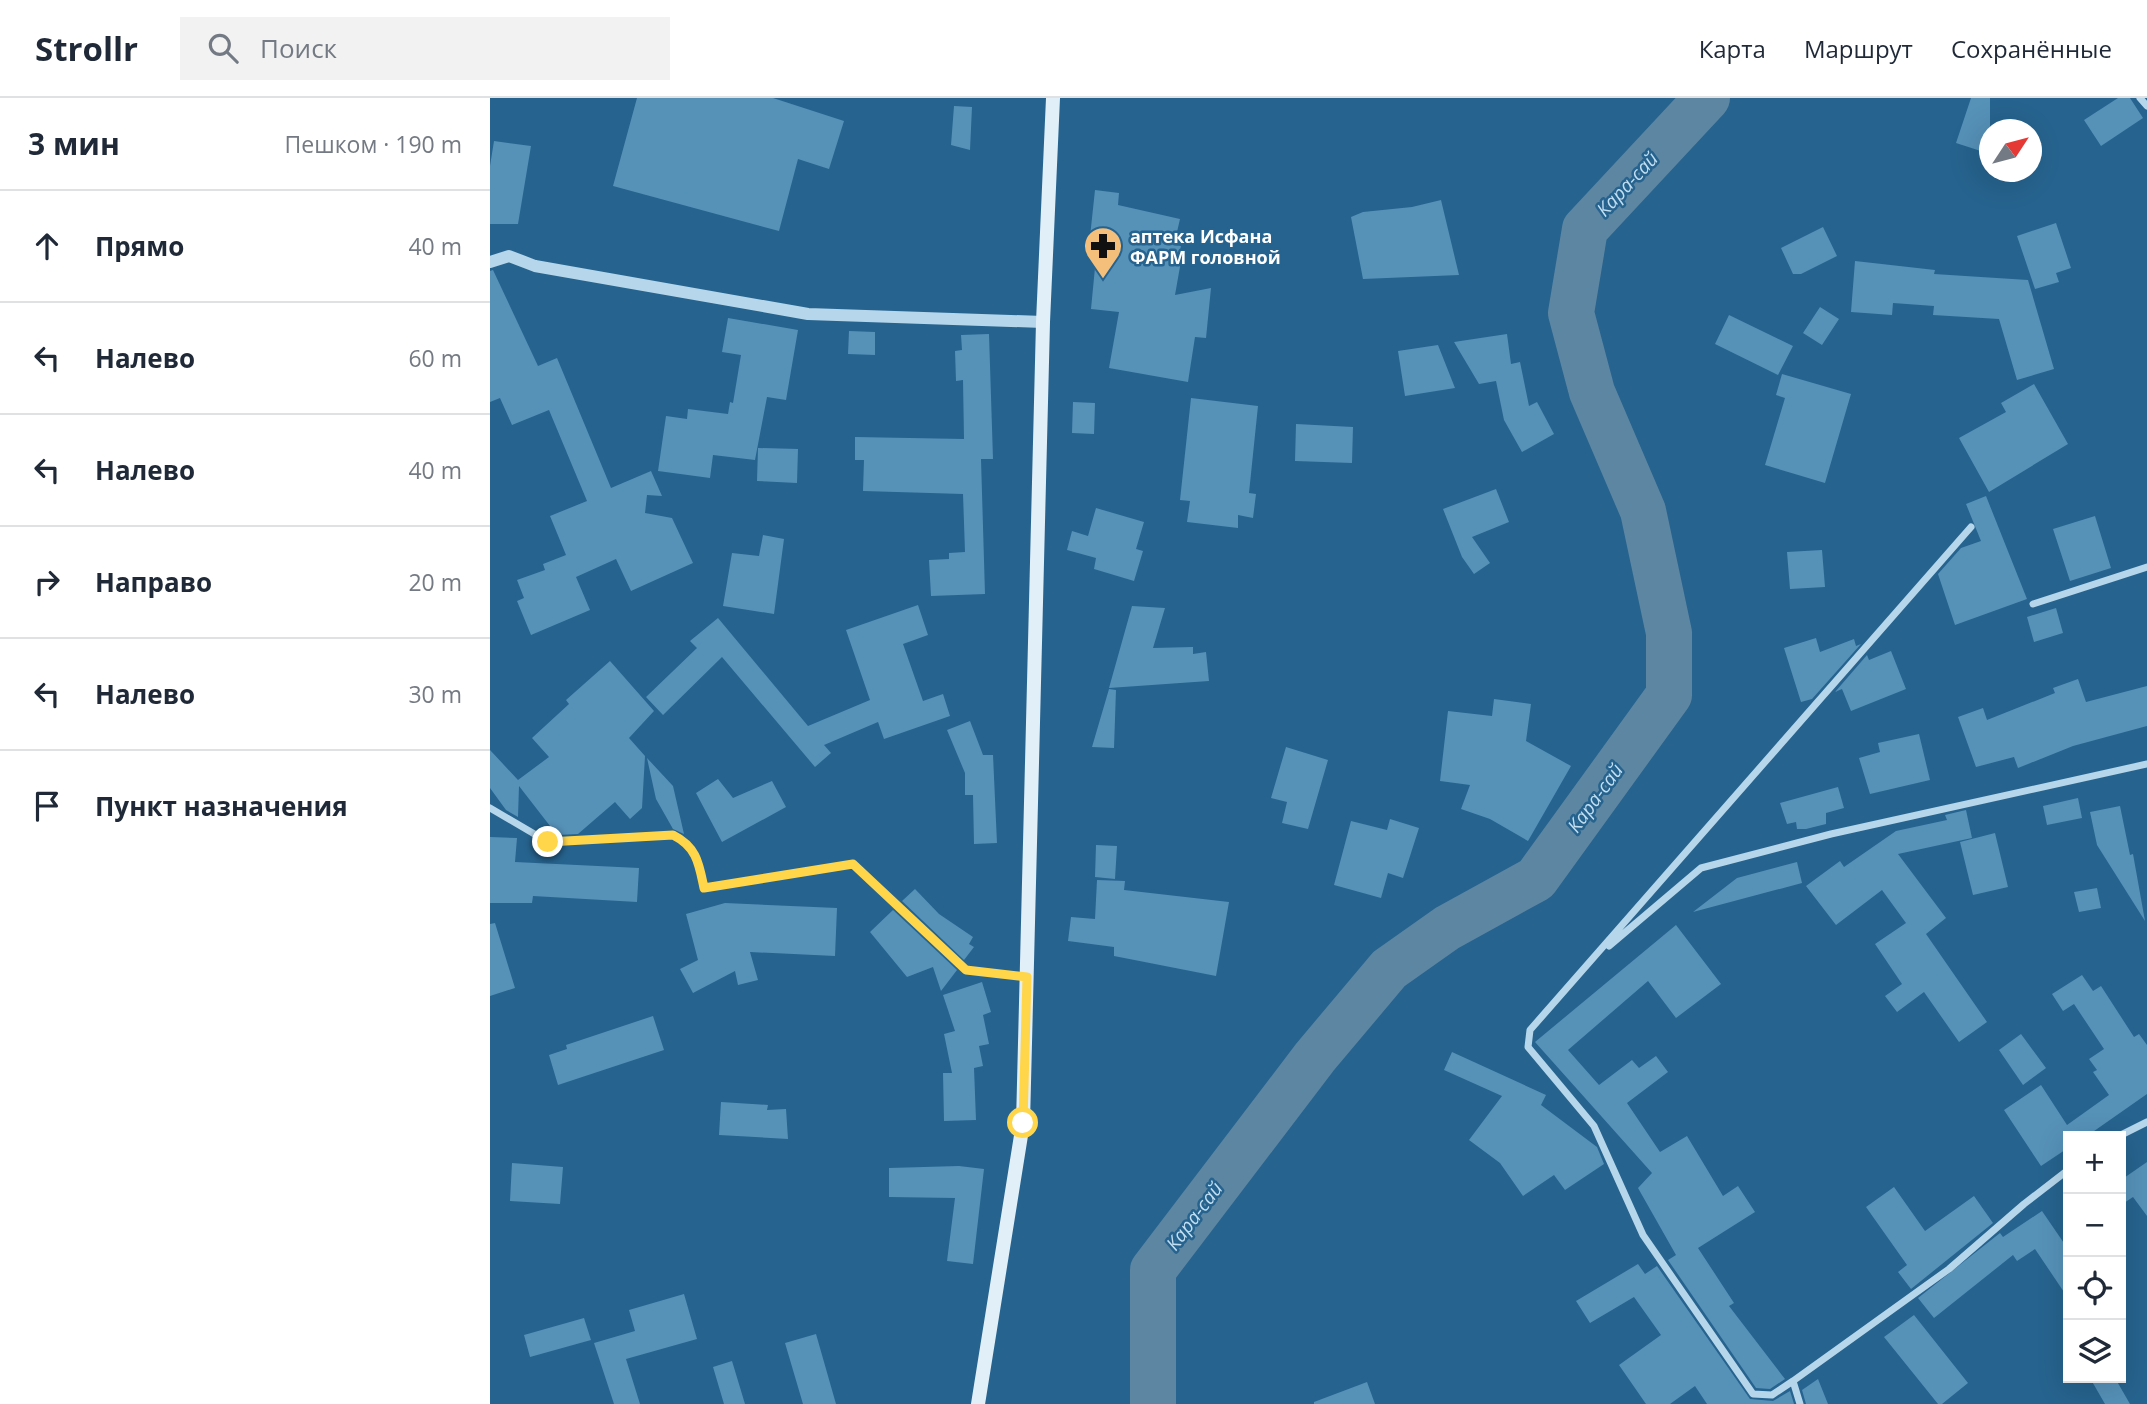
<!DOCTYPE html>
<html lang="ru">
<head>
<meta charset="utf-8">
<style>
  :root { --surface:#fff; --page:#f2f2f3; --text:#1f2937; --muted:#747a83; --line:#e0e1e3 }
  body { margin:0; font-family:"Open Sans",sans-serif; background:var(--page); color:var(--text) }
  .controls { position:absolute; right:21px; bottom:21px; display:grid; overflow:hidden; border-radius:0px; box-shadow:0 7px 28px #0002 }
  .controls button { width:63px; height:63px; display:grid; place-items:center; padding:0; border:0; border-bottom:2px solid var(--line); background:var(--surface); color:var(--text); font:35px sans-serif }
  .compass { position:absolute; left:1489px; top:21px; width:63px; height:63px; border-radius:50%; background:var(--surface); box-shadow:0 7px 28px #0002; rotate:54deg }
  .stop { position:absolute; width:21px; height:21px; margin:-16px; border:5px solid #ffd54a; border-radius:50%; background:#fff }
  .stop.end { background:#ffd54a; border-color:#fff; box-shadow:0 2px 7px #0008 }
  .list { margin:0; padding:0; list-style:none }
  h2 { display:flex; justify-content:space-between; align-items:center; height:91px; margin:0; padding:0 28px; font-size:30px }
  h2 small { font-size:23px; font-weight:400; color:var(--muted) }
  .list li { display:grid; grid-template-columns:46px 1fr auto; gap:21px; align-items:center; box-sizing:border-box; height:112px; padding:0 28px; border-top:2px solid var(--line) }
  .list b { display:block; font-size:26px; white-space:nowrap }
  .list em { font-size:23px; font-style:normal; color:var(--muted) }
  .icon { flex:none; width:38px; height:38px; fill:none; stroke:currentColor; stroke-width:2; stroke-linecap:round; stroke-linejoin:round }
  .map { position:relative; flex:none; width:1657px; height:1306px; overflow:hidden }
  header { display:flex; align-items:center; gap:42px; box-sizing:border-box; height:98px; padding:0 35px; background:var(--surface); border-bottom:2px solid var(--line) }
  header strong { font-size:33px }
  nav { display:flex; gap:38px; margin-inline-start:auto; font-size:24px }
  .search { width:490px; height:63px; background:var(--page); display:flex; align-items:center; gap:18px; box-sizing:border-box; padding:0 24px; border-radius:0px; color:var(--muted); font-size:26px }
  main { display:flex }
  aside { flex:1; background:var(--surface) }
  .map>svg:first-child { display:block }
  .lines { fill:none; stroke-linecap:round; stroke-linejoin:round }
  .river { stroke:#5d86a3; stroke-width:46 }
  .building { fill:#5691b8 }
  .minor { stroke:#b6d6eb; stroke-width:7 }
  .tertiary { stroke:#b6d6eb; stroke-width:12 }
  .secondary { stroke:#e1eff9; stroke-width:14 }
  .route { stroke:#ffd54a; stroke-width:9 }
  .labels { text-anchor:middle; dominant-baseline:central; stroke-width:5; stroke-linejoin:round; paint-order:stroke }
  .poi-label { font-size:18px; font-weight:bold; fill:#fff; stroke:#26638e; text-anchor:start }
  .water-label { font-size:19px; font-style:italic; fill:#c2dff2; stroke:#26638e }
</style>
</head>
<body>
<header>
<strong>Strollr</strong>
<div class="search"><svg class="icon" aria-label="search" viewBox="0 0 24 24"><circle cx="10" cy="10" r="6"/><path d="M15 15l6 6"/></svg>Поиск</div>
<nav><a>Карта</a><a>Маршрут</a><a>Сохранённые</a></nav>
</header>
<main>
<aside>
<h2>3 мин<small>Пешком · 190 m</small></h2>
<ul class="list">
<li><svg class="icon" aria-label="ahead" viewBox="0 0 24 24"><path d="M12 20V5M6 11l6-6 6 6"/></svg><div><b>Прямо</b></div><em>40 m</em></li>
<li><svg class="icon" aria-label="left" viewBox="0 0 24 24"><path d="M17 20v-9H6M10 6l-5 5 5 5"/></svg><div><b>Налево</b></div><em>60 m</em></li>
<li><svg class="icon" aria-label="left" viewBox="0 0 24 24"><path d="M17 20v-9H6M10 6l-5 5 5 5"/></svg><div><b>Налево</b></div><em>40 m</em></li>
<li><svg class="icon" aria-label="right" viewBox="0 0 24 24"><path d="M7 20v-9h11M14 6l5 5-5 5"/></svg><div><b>Направо</b></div><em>20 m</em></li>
<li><svg class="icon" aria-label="left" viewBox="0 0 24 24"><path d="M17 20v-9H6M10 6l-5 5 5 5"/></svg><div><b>Налево</b></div><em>30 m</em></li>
<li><svg class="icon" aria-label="arrive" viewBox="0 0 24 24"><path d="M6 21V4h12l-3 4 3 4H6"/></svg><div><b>Пункт назначения</b></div></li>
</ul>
</aside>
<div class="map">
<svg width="1657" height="1306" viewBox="0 0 1657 1306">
  <rect width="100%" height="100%" fill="#26638e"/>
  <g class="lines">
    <path class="river" d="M 663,1306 L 663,1172 L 825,959 L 899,871 L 957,830 L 1046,781 L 1179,597 L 1179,535 L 1153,413 L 1102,294 L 1081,215 L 1095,131 L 1217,0"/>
  </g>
  <path class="building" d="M 147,0 L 283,0 L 354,23 L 339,71 L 308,61 L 289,133 L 123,88 Z
    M 1481,0 L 1500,0 L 1500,56 L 1466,45 Z
    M 1628,0 L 1640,0 L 1653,20 L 1611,48 L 1594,22 Z
    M 464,8 L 482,9 L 480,52 L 461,47 Z
    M 4,43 L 41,48 L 28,126 L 0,126 L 0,68 Z
    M 605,92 L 629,95 L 628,107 L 690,121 L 684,147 L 691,148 L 688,162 L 691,163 L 685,197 L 721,190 L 716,240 L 705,239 L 698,284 L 619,270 L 629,214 L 601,211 L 607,149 L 599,148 Z
    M 951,102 L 969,177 L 873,181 L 861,119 L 873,114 L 922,109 Z
    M 1566,125 L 1581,170 L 1566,175 L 1569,184 L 1545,191 L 1527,138 Z
    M 1333,129 L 1347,158 L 1311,176 L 1303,176 L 1291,150 Z
    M 1365,163 L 1445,172 L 1444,176 L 1538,182 L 1564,271 L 1527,282 L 1509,221 L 1443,217 L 1444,208 L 1403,205 L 1402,217 L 1361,214 Z
    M 3,172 L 48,268 L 67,260 L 121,390 L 161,373 L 172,398 L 157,397 L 155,415 L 182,420 L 203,465 L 141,493 L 126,461 L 86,479 L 100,512 L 41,537 L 27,503 L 34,500 L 27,482 L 55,472 L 53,466 L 76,457 L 60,418 L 97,403 L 59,312 L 22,327 L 10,300 L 0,304 L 0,173 Z
    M 1330,209 L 1349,221 L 1332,247 L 1313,235 Z
    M 1239,217 L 1303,248 L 1288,277 L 1225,246 Z
    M 238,220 L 308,232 L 296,302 L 277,299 L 265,362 L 223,357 L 220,380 L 168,373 L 176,318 L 197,321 L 198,311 L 238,316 L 240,304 L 243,305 L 251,257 L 232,254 Z
    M 359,233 L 385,234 L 385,257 L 358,256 Z
    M 499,236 L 503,361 L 491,361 L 495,496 L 441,498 L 439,462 L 459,461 L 459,455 L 475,454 L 473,396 L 373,393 L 374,362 L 365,362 L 365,339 L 474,341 L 473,282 L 466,283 L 465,253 L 472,252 L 471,237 Z
    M 1017,236 L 1021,266 L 1030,264 L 1039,308 L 1047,304 L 1064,336 L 1032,354 L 1014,322 L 1006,283 L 989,286 L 964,244 Z
    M 948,247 L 965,290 L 915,298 L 908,253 Z
    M 1292,276 L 1361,296 L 1335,385 L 1275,367 L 1295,300 L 1286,297 Z
    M 1544,286 L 1578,346 L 1499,394 L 1469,340 L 1516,314 L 1511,305 Z
    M 701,300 L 768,308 L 759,395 L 766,396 L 763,420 L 748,417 L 748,430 L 697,424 L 700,403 L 690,402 Z
    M 583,304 L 605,305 L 604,336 L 582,335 Z
    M 806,326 L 863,329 L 862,365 L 805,363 Z
    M 268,350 L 308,351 L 307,385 L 267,383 Z
    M 1006,391 L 1019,424 L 982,439 L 1000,465 L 984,476 L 972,459 L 953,411 Z
    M 1496,398 L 1537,501 L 1465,527 L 1448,476 L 1471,450 L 1491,443 L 1476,406 Z
    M 606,410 L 654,424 L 646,451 L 653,453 L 644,483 L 604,471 L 606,460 L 577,452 L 582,433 L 598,438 Z
    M 1605,418 L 1621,470 L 1580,483 L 1563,431 Z
    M 273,437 L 294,441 L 284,516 L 233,508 L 242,455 L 269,458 Z
    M 1332,452 L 1335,489 L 1300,491 L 1297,454 Z
    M 428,507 L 438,537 L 413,546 L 433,603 L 453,596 L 460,618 L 394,641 L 388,624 L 334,647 L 341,655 L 325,669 L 232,559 L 173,617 L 156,599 L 207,550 L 200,543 L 228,520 L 318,628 L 380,602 L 356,532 Z
    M 642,508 L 675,510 L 663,550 L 703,549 L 703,556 L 716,554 L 719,583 L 619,590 Z
    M 1566,510 L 1573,535 L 1544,544 L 1537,519 Z
    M 1326,540 L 1330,554 L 1364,541 L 1366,548 L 1371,546 L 1322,601 L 1311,604 L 1294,550 Z
    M 1401,553 L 1416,591 L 1361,613 L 1352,591 L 1345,594 L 1377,557 L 1379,562 Z
    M 120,563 L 164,613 L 139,640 L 155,658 L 152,710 L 140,721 L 125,704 L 88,736 L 67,737 L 29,688 L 28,719 L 16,712 L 0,690 L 0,652 L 28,682 L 59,659 L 42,640 L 79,606 L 76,602 Z
    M 1588,581 L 1596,604 L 1657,588 L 1657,628 L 1583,648 L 1528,670 L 1524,659 L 1486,669 L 1468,619 L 1493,610 L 1497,622 L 1565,595 L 1563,590 Z
    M 619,591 L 626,592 L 624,650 L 602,649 Z
    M 1004,601 L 1041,606 L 1036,643 L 1081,668 L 1038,743 L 1000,721 L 971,711 L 980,687 L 950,683 L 958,613 L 1002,618 Z
    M 480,623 L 493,657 L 503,657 L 507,745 L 484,746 L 483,697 L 475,697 L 475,675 L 457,632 Z
    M 1429,636 L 1440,682 L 1380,696 L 1369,660 L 1390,654 L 1388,645 Z
    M 796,649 L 838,662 L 818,731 L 792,725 L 797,704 L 781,700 Z
    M 157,660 L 183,688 L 194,736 L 183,731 L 166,701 Z
    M 228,681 L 243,700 L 282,683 L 296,709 L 232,744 L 206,695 Z
    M 1348,689 L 1354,710 L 1336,715 L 1336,726 L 1316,731 L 1307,731 L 1306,724 L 1297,726 L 1290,705 Z
    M 1588,700 L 1592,720 L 1557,727 L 1553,708 Z
    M 1630,708 L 1640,757 L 1643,756 L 1655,823 L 1607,747 L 1600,714 Z
    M 1476,712 L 1482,740 L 1408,756 L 1456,820 L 1436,836 L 1497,924 L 1469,944 L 1434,894 L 1407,914 L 1395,898 L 1412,886 L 1385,846 L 1416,825 L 1392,792 L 1346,827 L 1316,788 L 1350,763 L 1354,769 L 1406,733 L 1457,722 L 1455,717 Z
    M 900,721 L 929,730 L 913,780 L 898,775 L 891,800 L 844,787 L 861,723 L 897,732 Z
    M 1505,735 L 1518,789 L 1483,797 L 1470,744 Z
    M 0,739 L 27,740 L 25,764 L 149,770 L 147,804 L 43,798 L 42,805 L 0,805 Z
    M 606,747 L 627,748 L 625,781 L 605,779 Z
    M 1307,764 L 1312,785 L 1203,814 L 1247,780 Z
    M 607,782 L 635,783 L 634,792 L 739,804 L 726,878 L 624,858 L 624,849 L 578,843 L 581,819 L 605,821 Z
    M 1607,790 L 1611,810 L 1589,814 L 1584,794 Z
    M 425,791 L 449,816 L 483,839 L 479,846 L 484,849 L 474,862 L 412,803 Z
    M 235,805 L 347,810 L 345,858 L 260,854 L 268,882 L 248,887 L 245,873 L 203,895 L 190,871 L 208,862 L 196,816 Z
    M 403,812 L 467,872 L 451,893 L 443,869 L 417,879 L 380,834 Z
    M 5,825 L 25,890 L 0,898 L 0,826 Z
    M 1186,827 L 1231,886 L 1186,920 L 1158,883 L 1078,952 L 1109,987 L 1142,962 L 1149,970 L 1166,958 L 1178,974 L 1137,1005 L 1170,1054 L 1197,1038 L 1233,1098 L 1248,1088 L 1265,1114 L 1208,1150 L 1244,1205 L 1239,1208 L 1295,1281 L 1280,1291 L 1266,1290 L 1178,1162 L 1186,1157 L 1148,1090 L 1162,1075 L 1045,944 Z
    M 1592,877 L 1603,893 L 1611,888 L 1644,939 L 1649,936 L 1657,947 L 1657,996 L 1597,1038 L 1578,1038 L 1578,1050 L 1551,1068 L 1514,1012 L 1551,987 L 1577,1027 L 1619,997 L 1603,974 L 1607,972 L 1599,961 L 1614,951 L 1584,906 L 1573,913 L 1562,896 Z
    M 492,884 L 501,914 L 493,917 L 499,946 L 489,948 L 493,968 L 484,970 L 486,1022 L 454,1023 L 453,975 L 462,975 L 454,936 L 465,933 L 453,897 Z
    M 163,918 L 174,952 L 68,987 L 59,957 L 77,951 L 76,947 Z
    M 1531,936 L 1556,970 L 1533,987 L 1509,952 Z
    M 962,954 L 1056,997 L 1051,1007 L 1107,1049 L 1114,1066 L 1075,1092 L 1064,1077 L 1033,1098 L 1010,1065 L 979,1042 L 1012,998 L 954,972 Z
    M 231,1004 L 278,1007 L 277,1012 L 296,1011 L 298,1041 L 229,1037 Z
    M 1657,1064 L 1657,1118 L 1643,1099 L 1631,1107 L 1631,1082 Z
    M 22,1065 L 73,1069 L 70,1106 L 20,1103 Z
    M 469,1068 L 494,1071 L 483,1166 L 457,1163 L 465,1100 L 399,1099 L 399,1070 Z
    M 1404,1089 L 1435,1133 L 1484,1098 L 1503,1125 L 1421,1191 L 1408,1174 L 1417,1167 L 1376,1109 Z
    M 1552,1113 L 1578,1151 L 1578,1200 L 1545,1151 L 1527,1163 L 1523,1157 L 1444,1220 L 1428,1200 L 1510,1135 L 1513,1139 Z
    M 1148,1166 L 1155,1176 L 1167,1168 L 1260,1301 L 1283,1303 L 1300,1293 L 1304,1306 L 1217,1306 L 1205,1288 L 1180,1306 L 1156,1306 L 1129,1267 L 1171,1237 L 1144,1199 L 1100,1225 L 1086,1203 Z
    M 194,1196 L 207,1241 L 136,1261 L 150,1306 L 124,1306 L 104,1245 L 145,1233 L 139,1212 Z
    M 1424,1217 L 1478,1285 L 1452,1306 L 1448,1306 L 1394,1239 Z
    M 94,1220 L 101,1242 L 40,1259 L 34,1237 Z
    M 326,1236 L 346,1306 L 313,1306 L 295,1245 Z
    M 242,1263 L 255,1306 L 234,1306 L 223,1269 Z
    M 1600,1280 L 1625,1280 L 1640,1306 L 1615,1306 Z
    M 1328,1281 L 1338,1306 L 1316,1306 L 1312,1292 Z
    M 877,1284 L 885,1306 L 824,1306 L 824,1304 Z"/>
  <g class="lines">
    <path class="minor" d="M 1650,0 L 1657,8
      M 1543,506 L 1657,469
      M 0,710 L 58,744 L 183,737 C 207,749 209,766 214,790 L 363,766 L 476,872 L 536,879
      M 1119,848 L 1211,770 L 1341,736 L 1657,666
      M 1629,1038 L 1657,1024
      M 1303,1283 L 1282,1297 L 1263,1296 L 1153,1137 L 1104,1028 L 1038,949 L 1040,932 L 1481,429
      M 1310,1306 L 1303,1283 L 1459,1171 L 1534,1106 L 1578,1072"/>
    <path class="tertiary" d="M 0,164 L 19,158 L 45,168 L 318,216 L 553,224"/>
    <path class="secondary" d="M 488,1306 L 533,1025 L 553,224 L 563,0"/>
  </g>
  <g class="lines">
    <path class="route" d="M 58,744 L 183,737 C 207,749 209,766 214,790 L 363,766 L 476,872 L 537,879 L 533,1025"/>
  </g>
  <defs>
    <symbol id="pharmacy-pin" viewBox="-11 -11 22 30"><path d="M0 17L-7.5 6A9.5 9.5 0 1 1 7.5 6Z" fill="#f4be7b" stroke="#26638e"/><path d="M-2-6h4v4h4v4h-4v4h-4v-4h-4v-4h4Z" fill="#111"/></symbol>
  </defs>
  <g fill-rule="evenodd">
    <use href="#pharmacy-pin" x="591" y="126" width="44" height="60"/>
  </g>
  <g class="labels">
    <g class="poi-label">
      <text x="640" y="138">аптека Исфана<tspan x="640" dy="21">ФАРМ головной</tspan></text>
    </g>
    <g class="water-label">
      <text transform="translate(1137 86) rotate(-47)">Кара-сай</text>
      <text transform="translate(1105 700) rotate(-54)">Кара-сай</text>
      <text transform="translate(704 1118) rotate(-53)">Кара-сай</text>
    </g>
  </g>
</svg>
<div class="controls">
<button>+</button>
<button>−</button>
<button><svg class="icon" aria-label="locate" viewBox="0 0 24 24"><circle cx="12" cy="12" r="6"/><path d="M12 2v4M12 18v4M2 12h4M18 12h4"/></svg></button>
<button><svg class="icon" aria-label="layers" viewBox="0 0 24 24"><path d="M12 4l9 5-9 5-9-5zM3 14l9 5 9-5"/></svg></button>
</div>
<svg class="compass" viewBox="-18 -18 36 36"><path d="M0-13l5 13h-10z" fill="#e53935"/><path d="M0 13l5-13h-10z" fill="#747a83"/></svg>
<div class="stop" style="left:533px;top:1025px"></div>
<div class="stop end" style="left:58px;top:744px"></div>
</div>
</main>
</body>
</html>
